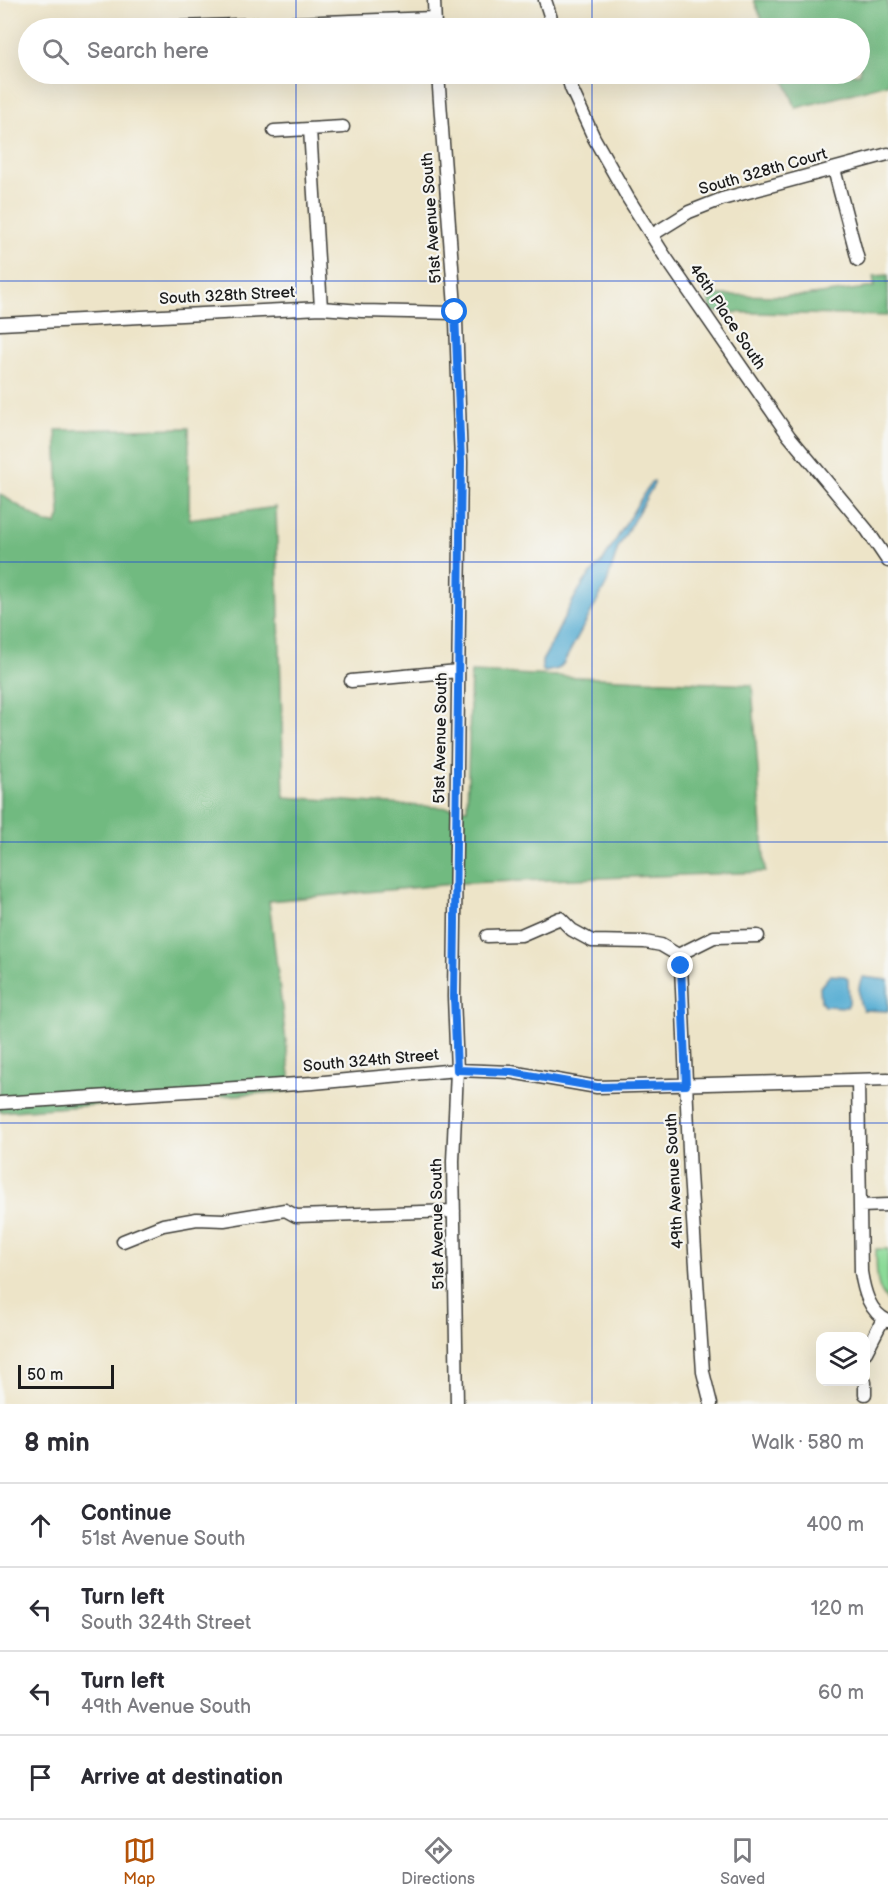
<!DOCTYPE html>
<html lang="en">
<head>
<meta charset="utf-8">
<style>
  :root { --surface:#fff; --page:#f7f7f7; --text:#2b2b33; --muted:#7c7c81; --line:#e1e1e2; --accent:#b45309 }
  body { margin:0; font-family:"Balsamiq Sans",sans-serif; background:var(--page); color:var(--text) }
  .controls { position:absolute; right:18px; bottom:18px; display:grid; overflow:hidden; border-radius:12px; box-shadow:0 6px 24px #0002 }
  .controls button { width:54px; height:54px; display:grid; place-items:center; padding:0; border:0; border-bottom:2px solid var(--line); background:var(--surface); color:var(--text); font:30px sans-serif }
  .scale { position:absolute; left:18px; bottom:15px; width:96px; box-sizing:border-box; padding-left:6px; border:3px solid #1c1c1c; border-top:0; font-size:16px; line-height:21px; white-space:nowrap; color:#1c1c1c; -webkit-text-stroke:4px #f6f6f2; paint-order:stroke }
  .stop { position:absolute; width:18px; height:18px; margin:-14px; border:4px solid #1a73e8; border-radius:50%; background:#fff }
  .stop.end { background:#1a73e8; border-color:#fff; box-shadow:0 2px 6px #0008 }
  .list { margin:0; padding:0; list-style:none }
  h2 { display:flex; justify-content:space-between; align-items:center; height:78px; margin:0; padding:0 24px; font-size:26px }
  h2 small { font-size:20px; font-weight:400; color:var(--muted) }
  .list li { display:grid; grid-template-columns:39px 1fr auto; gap:18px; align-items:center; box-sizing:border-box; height:84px; padding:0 24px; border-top:2px solid var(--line) }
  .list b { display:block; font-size:22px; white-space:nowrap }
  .list p { margin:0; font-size:20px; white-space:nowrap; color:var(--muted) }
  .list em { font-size:20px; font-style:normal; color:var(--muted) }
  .icon { flex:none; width:33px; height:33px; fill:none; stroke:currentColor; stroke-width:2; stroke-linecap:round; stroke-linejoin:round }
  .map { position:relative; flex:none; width:888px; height:1404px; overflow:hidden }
  .search { position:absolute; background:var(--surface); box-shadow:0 6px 24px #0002; left:18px; right:18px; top:18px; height:66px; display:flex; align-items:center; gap:15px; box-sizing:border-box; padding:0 21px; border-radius:33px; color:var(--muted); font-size:22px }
  .sheet { height:414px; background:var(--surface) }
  nav { display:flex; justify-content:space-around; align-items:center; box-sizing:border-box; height:84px; border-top:2px solid var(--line); background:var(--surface); font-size:16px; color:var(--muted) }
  nav a { display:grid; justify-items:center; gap:3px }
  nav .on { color:var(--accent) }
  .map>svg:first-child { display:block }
  .green { fill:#8cda98; stroke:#547b5a; stroke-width:1.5 }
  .forest { fill:#71ba80; stroke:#466b4e; stroke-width:1.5 }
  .water { fill:#57add3; stroke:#3a6478; stroke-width:1.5 }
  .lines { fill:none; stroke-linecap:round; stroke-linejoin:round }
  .minor-casing { stroke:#3b3a36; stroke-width:15 }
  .minor { stroke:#fff; stroke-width:12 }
  .route { stroke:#1a73e8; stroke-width:8 }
  .grid { fill:none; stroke:#1d4ed8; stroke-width:1.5; stroke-opacity:0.55 }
  .labels { text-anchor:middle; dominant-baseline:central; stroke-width:4.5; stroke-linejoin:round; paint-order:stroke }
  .street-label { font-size:16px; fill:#1c1c1c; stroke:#f6f6f2 }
</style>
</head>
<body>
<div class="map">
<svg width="888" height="1404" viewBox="0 0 888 1404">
  <rect width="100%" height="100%" fill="#f6f6f2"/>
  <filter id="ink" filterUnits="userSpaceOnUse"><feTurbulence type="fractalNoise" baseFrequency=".0167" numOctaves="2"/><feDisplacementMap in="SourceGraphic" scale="12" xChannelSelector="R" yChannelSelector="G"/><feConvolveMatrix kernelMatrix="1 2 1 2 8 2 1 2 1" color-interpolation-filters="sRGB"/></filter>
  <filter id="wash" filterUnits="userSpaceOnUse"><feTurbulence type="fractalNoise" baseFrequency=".008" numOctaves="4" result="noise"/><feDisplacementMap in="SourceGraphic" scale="24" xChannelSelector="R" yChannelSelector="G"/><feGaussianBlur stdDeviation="1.35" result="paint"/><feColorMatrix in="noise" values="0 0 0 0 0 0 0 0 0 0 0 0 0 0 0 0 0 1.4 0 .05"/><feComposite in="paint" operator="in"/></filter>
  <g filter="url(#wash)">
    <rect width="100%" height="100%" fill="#ede4c8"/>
    <path class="green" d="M 876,1249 L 888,1249 L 888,1301 C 874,1288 877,1267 876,1249 Z"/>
    <path class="forest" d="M 754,0 L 888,0 L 888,84 L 796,108 L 782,74 L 860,74 L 860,28 L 765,28 Z
      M 888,275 L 888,316 L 712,312 L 707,295 L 804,296 L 874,287 L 874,276 Z
      M 189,428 L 189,519 L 276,507 L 284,797 L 467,809 L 471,672 L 752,685 L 765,872 L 464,883 L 269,901 L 292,1091 L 0,1112 L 0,494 L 46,523 L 56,524 L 60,516 L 56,430 Z"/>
    <path class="water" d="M 654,481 L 654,484 L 618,548 L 607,583 L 563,664 L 558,669 L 545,672 L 542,669 L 542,661 C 562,628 573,587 603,561 L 651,482 Z
      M 830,975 L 845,976 L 848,979 L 849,1003 L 847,1007 L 824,1006 L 821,1002 L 820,987 Z
      M 863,977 L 888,980 L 888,1011 L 863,1010 C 858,1002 857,984 863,977 Z"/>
  </g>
  <g filter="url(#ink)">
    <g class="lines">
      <defs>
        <path id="minor" d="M 434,0 L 435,28
          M 545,0 L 554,28
          M 155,28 L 434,18
          M 438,74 L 456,321 L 461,462 L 454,997 L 457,1070 L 453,1161 L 457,1404
          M 567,74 L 571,88 L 594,138 L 628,198 L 664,255 L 789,436 L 867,530 L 888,561
          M 310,129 L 321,308
          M 274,131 L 343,127
          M 834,169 L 858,260
          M 652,235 L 689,212 L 722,199 L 888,154
          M 0,324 L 321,308 L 362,311 L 455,313
          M 351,681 L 458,671
          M 487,936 L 521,935 L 560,918 L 572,930 L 592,941 L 645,942 L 661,945 L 678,955
          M 678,955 L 681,966 L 690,1174 L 703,1372 L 711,1404
          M 678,955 L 714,937 L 758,936
          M 858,1081 L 861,1272 C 864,1291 869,1312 888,1321
          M 0,1103 L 313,1083 L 457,1070 L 511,1072 L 597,1087 L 888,1079
          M 860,1206 L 888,1205
          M 123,1241 L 163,1225 L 197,1219 L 224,1220 L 285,1210 L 296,1216 L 454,1211
          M 866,1352 L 883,1319
          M 865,1394 L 865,1382"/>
      </defs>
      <use href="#minor" class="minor-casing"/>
      <use href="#minor" class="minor"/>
    </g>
  </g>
  <g class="lines" filter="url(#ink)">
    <path class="route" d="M 455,312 L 461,462 L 454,997 L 457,1070 L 511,1072 L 597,1087 L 686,1085 L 681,966"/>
  </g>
  <path class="grid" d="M 296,0 L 296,28M 592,0 L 592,28M 296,74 L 296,1404M 592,74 L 592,1404M 0,281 L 888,281M 0,562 L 888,562M 0,842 L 888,842M 0,1123 L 888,1123"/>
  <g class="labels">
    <g class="street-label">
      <text transform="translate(763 172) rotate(-16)">South 328th Court</text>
      <text transform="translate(432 218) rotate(-94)">51st Avenue South</text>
      <text transform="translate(227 296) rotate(-3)">South 328th Street</text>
      <text transform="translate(727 317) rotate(56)">46th Place South</text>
      <text transform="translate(441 738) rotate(-89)">51st Avenue South</text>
      <text transform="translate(371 1061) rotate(-5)">South 324th Street</text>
      <text transform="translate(675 1181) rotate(-93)">49th Avenue South</text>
      <text transform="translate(438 1224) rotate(-91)">51st Avenue South</text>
    </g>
  </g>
</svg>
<div class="controls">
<button><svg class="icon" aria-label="layers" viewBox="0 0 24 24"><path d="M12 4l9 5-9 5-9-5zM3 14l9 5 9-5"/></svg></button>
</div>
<div class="scale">50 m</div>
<div class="stop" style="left:455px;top:312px"></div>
<div class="stop end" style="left:681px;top:966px"></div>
<div class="search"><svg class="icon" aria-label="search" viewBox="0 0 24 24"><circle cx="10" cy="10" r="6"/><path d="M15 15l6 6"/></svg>Search here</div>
</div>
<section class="sheet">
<h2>8 min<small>Walk · 580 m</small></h2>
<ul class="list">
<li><svg class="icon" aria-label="ahead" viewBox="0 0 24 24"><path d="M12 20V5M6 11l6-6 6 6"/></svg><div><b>Continue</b><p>51st Avenue South</p></div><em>400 m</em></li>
<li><svg class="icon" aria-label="left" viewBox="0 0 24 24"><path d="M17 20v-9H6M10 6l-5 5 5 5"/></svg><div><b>Turn left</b><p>South 324th Street</p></div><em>120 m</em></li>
<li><svg class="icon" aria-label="left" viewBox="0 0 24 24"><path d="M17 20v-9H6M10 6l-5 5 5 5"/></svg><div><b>Turn left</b><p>49th Avenue South</p></div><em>60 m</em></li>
<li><svg class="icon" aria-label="arrive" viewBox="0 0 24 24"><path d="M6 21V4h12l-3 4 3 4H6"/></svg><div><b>Arrive at destination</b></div></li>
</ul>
</section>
<nav>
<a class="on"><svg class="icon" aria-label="map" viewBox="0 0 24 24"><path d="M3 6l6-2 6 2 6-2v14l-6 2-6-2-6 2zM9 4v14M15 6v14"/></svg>Map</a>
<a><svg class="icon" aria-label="directions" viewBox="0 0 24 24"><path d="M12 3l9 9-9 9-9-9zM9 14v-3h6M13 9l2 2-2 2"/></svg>Directions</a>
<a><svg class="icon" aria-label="saved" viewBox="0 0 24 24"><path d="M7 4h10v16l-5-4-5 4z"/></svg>Saved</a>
</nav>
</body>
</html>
